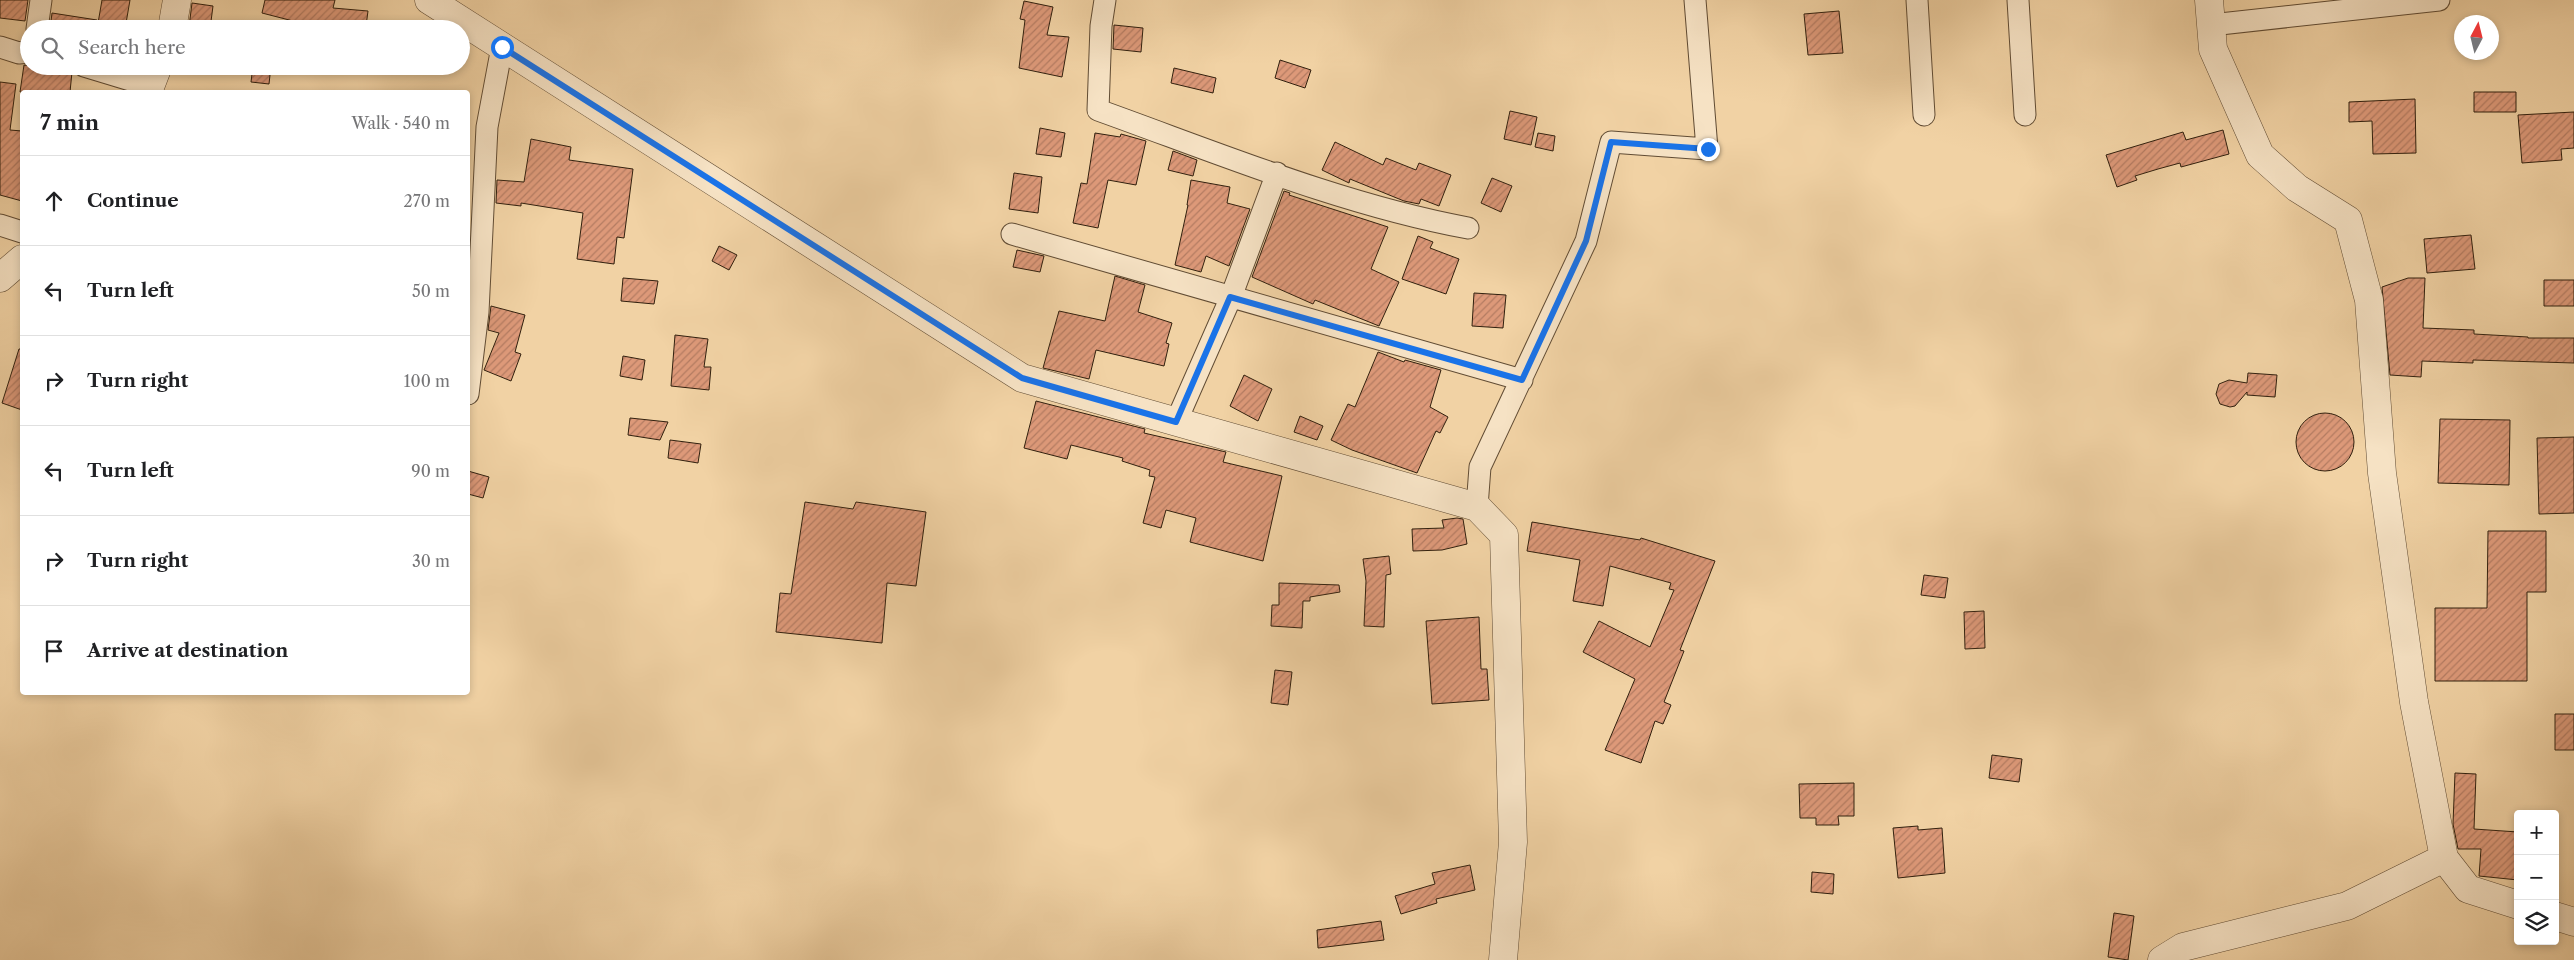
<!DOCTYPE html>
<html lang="en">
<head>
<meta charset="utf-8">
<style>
  :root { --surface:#fff; --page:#f6f6f6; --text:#202124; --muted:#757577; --line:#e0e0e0 }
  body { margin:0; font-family:"Libre Caslon Text",serif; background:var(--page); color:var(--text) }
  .controls { position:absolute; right:15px; bottom:15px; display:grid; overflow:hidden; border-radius:5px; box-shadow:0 2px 8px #0003 }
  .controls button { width:45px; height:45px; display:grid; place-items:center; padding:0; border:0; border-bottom:1px solid var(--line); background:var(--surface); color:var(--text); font:25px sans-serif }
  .compass { position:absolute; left:2454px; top:15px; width:45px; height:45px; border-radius:50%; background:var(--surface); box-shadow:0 2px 8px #0003; rotate:7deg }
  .stop { position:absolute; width:15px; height:15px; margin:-11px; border:4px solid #1a73e8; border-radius:50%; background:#fff }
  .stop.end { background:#1a73e8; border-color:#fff; box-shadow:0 1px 5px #0008 }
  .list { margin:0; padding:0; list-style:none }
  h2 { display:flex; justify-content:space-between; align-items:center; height:65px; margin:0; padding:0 20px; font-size:21px }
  h2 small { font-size:16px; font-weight:400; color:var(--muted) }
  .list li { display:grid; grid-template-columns:32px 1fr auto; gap:15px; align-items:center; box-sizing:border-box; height:90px; padding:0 20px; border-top:1px solid var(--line) }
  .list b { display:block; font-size:19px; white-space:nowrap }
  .list em { font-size:16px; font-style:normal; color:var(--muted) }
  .icon { flex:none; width:28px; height:28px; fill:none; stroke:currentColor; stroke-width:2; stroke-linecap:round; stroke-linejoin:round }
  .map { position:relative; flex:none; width:2574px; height:960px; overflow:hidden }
  .search { position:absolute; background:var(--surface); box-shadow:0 2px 8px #0003; left:20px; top:20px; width:450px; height:55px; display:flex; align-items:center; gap:12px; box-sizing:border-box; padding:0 18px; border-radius:28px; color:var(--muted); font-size:19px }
  .panel { position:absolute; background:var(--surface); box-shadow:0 2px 8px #0003; left:20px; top:90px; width:450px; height:605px; border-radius:5px }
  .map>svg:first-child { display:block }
  .building { fill:url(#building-hatch); stroke:#31200e }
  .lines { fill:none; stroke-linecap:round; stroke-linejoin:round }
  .minor-casing { stroke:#614c34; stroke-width:23 }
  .tertiary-casing { stroke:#614c34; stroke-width:29 }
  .minor { stroke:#f6e2c4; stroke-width:21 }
  .tertiary { stroke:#f6e2c4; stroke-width:28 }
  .route { stroke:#1a73e8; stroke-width:6 }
</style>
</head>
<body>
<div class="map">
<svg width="2574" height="960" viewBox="0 0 2574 960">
  <defs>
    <pattern id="building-hatch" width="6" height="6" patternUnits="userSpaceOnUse" patternTransform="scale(1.25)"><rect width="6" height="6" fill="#dd9979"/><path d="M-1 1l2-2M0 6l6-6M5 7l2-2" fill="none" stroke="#b47c62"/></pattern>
  </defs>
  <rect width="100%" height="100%" fill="#f1d2a4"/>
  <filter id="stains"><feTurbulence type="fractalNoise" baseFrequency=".004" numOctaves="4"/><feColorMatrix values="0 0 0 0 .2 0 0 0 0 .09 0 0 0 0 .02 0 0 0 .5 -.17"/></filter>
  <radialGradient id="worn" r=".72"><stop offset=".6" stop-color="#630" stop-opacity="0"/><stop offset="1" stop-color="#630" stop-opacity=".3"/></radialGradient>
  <path class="building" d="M 0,0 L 28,0 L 25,21 L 0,18 Z
    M 102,0 L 130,0 L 125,29 L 97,29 Z
    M 265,0 L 335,0 L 333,8 L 368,11 L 366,26 L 331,24 L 330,29 L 327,29 L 297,24 L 297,22 L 262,13 Z
    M 1024,1 L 1053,7 L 1047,35 L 1069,37 L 1062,77 L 1019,68 L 1025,20 L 1020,19 Z
    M 192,3 L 213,6 L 210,29 L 189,27 Z
    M 1839,11 L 1843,53 L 1808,55 L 1804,14 Z
    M 52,13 L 97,20 L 97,29 L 50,29 Z
    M 1114,25 L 1143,28 L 1141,52 L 1113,49 Z
    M 1280,60 L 1311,70 L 1305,88 L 1275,78 Z
    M 24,65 L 72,72 L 70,92 L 20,92 Z
    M 253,66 L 271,66 L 269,84 L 251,82 Z
    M 1174,68 L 1216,78 L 1213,93 L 1171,83 Z
    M 0,82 L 16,84 L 10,130 L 22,131 L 22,201 L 0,195 Z
    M 2474,92 L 2516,92 L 2516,112 L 2474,112 Z
    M 2415,99 L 2416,153 L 2373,154 L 2372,121 L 2349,122 L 2349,102 Z
    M 1510,111 L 1537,117 L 1531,145 L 1504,139 Z
    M 2574,112 L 2574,148 L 2561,149 L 2562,160 L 2522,163 L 2518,115 Z
    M 1040,128 L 1065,133 L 1061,157 L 1036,154 Z
    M 2223,130 L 2229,154 L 2181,167 L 2180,163 L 2158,169 L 2135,176 L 2137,180 L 2117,187 L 2106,155 L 2183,132 L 2186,140 Z
    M 1095,133 L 1120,137 L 1121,134 L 1146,141 L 1136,185 L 1108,180 L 1098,228 L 1073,223 L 1081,183 L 1087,184 Z
    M 1538,133 L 1555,136 L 1553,151 L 1535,147 Z
    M 531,139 L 571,147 L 569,160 L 633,169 L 624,238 L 617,237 L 614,264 L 577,259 L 583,213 L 521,203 L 521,206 L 496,203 L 497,180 L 524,182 Z
    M 1335,142 L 1383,165 L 1386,158 L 1416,170 L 1419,163 L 1451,175 L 1439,206 L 1421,199 L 1419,204 L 1404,201 L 1350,179 L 1349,183 L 1322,170 Z
    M 1173,151 L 1197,160 L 1193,176 L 1168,170 Z
    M 1014,173 L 1042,177 L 1038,213 L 1009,209 Z
    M 1492,178 L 1512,186 L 1501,212 L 1481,203 Z
    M 1191,180 L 1230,187 L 1227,203 L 1250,209 L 1229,266 L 1206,256 L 1201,272 L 1175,265 L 1188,205 L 1187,205 Z
    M 1284,191 L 1290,193 L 1289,195 L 1388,227 L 1371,269 L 1399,282 L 1379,326 L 1315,300 L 1313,304 L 1252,277 Z
    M 2471,235 L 2475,269 L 2427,273 L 2424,239 Z
    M 1418,236 L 1433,242 L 1430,248 L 1459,259 L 1446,294 L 1402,279 Z
    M 719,246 L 737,255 L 729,270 L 712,261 Z
    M 1017,250 L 1044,256 L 1040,272 L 1013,267 Z
    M 1115,276 L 1145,285 L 1138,312 L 1172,323 L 1166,343 L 1169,344 L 1164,366 L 1096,350 L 1089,379 L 1043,368 L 1059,311 L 1105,321 Z
    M 623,278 L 658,281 L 654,304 L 621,301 Z
    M 2408,278 L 2425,278 L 2423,328 L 2474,330 L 2474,334 L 2528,337 L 2528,338 L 2574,338 L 2574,363 L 2473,360 L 2473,363 L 2422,361 L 2421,377 L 2390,375 L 2382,287 Z
    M 2544,280 L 2574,280 L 2574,306 L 2544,306 Z
    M 1474,293 L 1506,295 L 1503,328 L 1472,326 Z
    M 491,306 L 525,315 L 515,352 L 521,354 L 511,381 L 484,370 L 499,333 L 488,330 Z
    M 675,335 L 708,339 L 704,367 L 711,367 L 709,390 L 671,386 Z
    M 19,349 L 22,349 L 22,410 L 2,403 Z
    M 1378,352 L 1404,362 L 1405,360 L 1441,370 L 1430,407 L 1448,417 L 1440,433 L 1436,431 L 1417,473 L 1352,450 L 1331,440 L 1348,404 L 1355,407 Z
    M 623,356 L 645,360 L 642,380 L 620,376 Z
    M 2248,373 L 2277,375 L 2275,397 L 2247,395 L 2247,392 L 2235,406 L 2230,407 L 2220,404 L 2216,394 L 2219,384 L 2229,380 L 2247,383 Z
    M 1244,375 L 1272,389 L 1258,421 L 1230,406 Z
    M 1036,401 L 1145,429 L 1144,433 L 1226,452 L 1223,462 L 1282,476 L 1263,561 L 1190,542 L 1196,518 L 1166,510 L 1161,528 L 1143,523 L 1155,477 L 1149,476 L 1150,470 L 1122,461 L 1123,458 L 1071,445 L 1067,459 L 1024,448 Z
    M2296 442a29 29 0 1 1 58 0a29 29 0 1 1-58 0Z
    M 1300,416 L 1323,426 L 1317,440 L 1294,432 Z
    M 630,418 L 668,422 L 660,440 L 628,435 Z
    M 2440,419 L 2510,420 L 2509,485 L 2438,483 Z
    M 2574,437 L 2574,513 L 2539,514 L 2537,438 Z
    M 670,440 L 701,444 L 698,463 L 668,458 Z
    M 468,471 L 489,477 L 483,498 L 468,494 Z
    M 805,502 L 853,509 L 856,502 L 926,512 L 916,586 L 887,583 L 882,643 L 776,632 L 780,593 L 791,594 Z
    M 1457,518 L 1463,519 L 1467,544 L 1442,550 L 1413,551 L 1412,529 L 1444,528 L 1442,520 Z
    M 1532,522 L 1640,540 L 1641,538 L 1715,561 L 1680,650 L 1684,651 L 1664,702 L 1671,705 L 1663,724 L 1655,721 L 1641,763 L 1605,750 L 1635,679 L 1583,652 L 1599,621 L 1650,647 L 1674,590 L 1669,589 L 1671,583 L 1610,566 L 1603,606 L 1573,601 L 1580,560 L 1527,551 Z
    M 2488,531 L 2546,531 L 2546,592 L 2527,592 L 2527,681 L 2435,681 L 2435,608 L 2487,608 Z
    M 1389,556 L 1391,574 L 1386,575 L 1384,627 L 1364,626 L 1366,581 L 1363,559 Z
    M 1924,575 L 1948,578 L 1945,598 L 1921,595 Z
    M 1279,583 L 1339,585 L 1340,592 L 1310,597 L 1310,601 L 1303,601 L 1302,628 L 1271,626 L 1272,605 L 1279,605 Z
    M 1984,611 L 1985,648 L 1965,649 L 1964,612 Z
    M 1479,617 L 1481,669 L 1487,669 L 1489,700 L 1432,704 L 1426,621 Z
    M 1275,670 L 1292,672 L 1288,705 L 1271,703 Z
    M 2555,714 L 2574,714 L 2574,750 L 2555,750 Z
    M 1992,755 L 2022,759 L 2019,782 L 1989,778 Z
    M 2455,773 L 2476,774 L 2474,829 L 2518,832 L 2518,880 L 2479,876 L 2481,849 L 2458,849 L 2453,824 Z
    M 1854,783 L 1854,816 L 1838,816 L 1839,825 L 1816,825 L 1816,818 L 1800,818 L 1799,784 Z
    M 1918,826 L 1918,830 L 1942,828 L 1945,873 L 1898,878 L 1893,828 Z
    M 1470,865 L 1475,890 L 1436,899 L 1437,903 L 1401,914 L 1395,896 L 1435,884 L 1432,873 Z
    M 1812,872 L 1834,874 L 1833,894 L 1811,892 Z
    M 2114,913 L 2134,916 L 2128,960 L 2108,957 Z
    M 1381,921 L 1384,940 L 1318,948 L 1317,930 Z"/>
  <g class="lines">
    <defs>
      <path id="minor" d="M 1105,0 L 1101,26 L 1098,110 C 1218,153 1343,205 1468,228
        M 1917,0 L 1924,115
        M 2018,0 L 2025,115
        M 2211,25 L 2439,0
        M 37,29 L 41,0
        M 0,47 L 19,53 L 29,52
        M 84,66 L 150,86
        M 0,225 L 22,232
        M 1012,234 L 1522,380
        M 468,394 L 478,312 L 487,127 L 502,47
        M 1176,422 L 1231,297 L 1277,173
        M 1477,507 L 1480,467 L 1586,241 L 1611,142 L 1707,149 L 1695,0"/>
      <path id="tertiary" d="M 429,0 L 1022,378 L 1477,507 L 1504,535 L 1513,842 L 1503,960
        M 2209,0 L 2213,49 L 2260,155 L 2297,188 L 2348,220 L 2369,300 L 2382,473 L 2414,702 L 2444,858 L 2468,889 L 2518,905
        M 172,29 L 177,0
        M 148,92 L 158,66
        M 0,278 L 22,259
        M 2555,916 L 2574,922
        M 2162,960 L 2183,947 L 2347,906 L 2444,858"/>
    </defs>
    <use href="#minor" class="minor-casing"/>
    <use href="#tertiary" class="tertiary-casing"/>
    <use href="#minor" class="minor"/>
    <use href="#tertiary" class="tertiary"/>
  </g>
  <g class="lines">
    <path class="route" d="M 502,47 L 1022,378 L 1176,422 L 1230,297 L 1522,380 L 1586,241 L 1611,142 L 1708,149"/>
  </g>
  <rect width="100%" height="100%" filter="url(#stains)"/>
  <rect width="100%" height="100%" fill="url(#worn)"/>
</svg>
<div class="controls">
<button>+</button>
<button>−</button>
<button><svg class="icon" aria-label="layers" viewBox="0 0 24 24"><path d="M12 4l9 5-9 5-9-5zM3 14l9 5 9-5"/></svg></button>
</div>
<svg class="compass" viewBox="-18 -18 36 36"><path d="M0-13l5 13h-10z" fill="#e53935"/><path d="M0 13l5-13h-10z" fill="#757577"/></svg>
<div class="stop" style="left:502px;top:47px"></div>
<div class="stop end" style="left:1708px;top:149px"></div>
<div class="search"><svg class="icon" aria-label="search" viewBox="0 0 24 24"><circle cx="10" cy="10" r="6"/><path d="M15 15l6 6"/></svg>Search here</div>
<section class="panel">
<h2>7 min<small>Walk · 540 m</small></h2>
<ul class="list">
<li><svg class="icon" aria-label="ahead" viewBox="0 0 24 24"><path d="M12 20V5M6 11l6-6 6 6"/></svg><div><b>Continue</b></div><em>270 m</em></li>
<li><svg class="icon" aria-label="left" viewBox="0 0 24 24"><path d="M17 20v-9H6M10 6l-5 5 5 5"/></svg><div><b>Turn left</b></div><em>50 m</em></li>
<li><svg class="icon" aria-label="right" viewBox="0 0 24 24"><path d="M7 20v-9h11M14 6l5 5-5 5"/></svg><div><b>Turn right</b></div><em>100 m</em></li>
<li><svg class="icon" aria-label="left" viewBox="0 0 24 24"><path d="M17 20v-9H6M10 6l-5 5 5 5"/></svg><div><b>Turn left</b></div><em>90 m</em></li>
<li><svg class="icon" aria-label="right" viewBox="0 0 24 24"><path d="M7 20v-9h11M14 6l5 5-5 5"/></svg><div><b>Turn right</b></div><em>30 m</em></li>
<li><svg class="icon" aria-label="arrive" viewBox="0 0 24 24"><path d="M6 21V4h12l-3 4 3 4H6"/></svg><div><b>Arrive at destination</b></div></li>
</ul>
</section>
</div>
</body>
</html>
